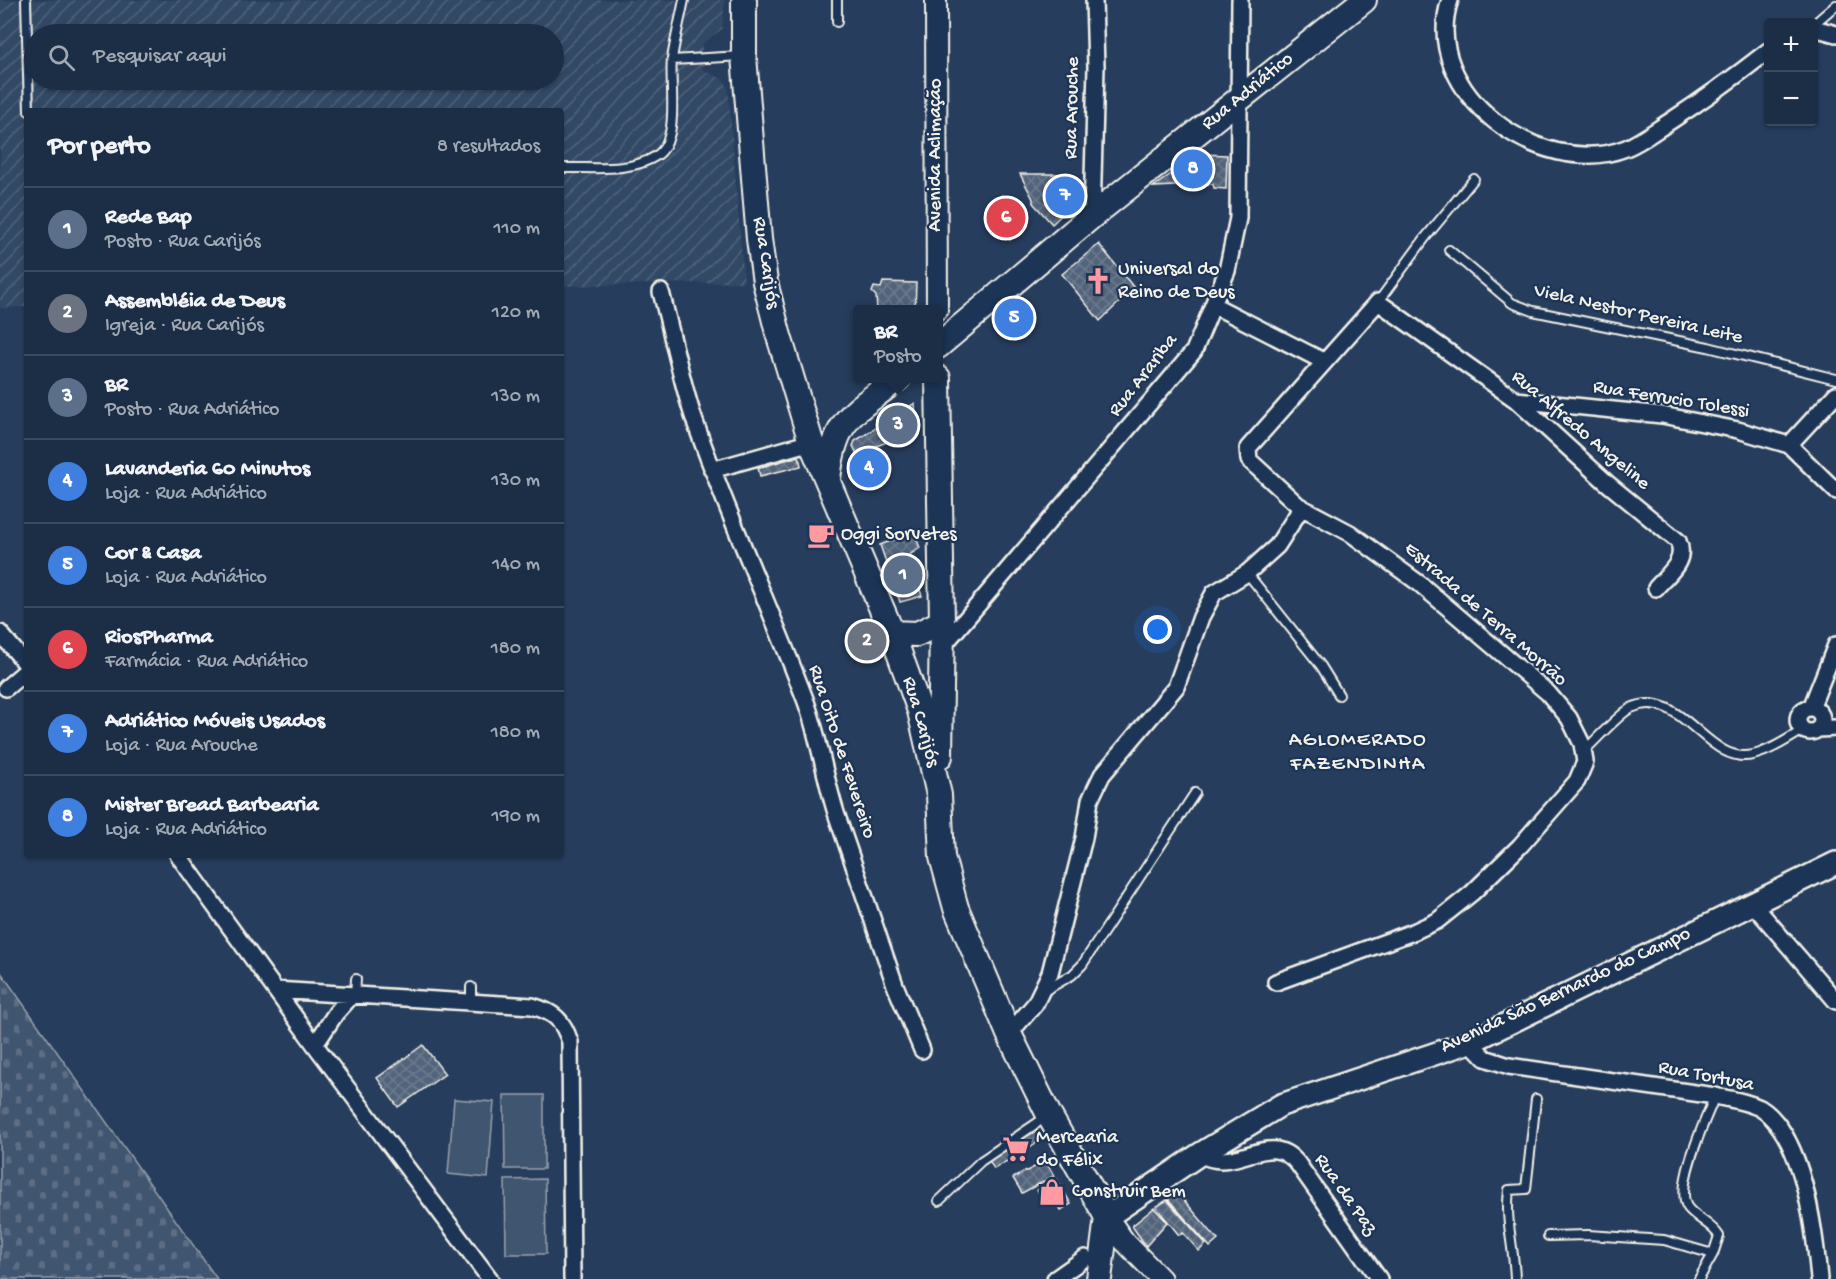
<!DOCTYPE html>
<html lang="pt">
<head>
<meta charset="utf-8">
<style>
  :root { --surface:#1c2e46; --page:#293a51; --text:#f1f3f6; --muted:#a0a8b3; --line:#3a4a5f; --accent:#ff9aa2 }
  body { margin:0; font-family:"Gochi Hand",sans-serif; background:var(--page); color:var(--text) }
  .controls { position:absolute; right:18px; top:18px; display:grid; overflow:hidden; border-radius:6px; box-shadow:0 2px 4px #0004 }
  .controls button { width:54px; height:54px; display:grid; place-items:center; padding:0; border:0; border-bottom:2px solid var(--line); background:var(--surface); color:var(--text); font:30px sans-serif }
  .you { position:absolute; left:1158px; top:630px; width:21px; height:21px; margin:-15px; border:4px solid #fff; border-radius:50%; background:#1a73e8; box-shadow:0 0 0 9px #1a73e833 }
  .badge { display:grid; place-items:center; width:39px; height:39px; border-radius:50%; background:var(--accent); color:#fff; font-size:20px; font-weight:700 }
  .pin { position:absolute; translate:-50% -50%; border:3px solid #fff; box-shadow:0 2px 6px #0006 }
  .popup { position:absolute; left:853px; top:305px; width:90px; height:78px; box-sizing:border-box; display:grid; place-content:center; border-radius:6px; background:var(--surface); filter:drop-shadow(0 2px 4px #0005); font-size:20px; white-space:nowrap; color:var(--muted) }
  .popup b { font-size:22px; color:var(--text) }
  .popup::after { content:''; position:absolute; left:50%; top:100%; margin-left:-12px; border:12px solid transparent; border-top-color:var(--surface) }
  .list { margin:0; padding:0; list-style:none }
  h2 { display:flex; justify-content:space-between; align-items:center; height:78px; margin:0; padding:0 24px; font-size:26px }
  h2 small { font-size:20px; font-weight:400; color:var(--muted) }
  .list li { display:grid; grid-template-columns:39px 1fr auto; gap:18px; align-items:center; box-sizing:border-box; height:84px; padding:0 24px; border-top:2px solid var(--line) }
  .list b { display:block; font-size:22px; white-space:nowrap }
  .list p { margin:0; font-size:20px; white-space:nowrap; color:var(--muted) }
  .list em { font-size:20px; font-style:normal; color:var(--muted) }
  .icon { flex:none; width:33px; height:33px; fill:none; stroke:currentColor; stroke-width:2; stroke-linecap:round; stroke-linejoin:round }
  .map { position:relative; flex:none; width:1836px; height:1279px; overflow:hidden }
  .search { position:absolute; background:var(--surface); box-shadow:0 2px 4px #0004; left:24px; top:24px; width:540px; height:66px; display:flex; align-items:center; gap:15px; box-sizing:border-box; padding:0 21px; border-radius:33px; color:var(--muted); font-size:22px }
  .panel { position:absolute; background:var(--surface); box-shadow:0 2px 4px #0004; left:24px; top:108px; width:540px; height:750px; border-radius:6px }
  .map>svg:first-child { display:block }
  .industrial { fill:url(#industrial-furrows); fill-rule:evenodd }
  .grass { fill:#40546f; stroke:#9aa2ac; stroke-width:1.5 }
  .cemetery { fill:url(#cemetery-stones); stroke:#9aa2ac; stroke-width:1.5 }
  .building { fill:url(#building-cross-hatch); stroke:#f4f1e8; stroke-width:1.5 }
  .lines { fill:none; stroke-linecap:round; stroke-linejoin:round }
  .service-casing { stroke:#f4f1e8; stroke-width:12 }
  .minor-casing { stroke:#f4f1e8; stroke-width:20 }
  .tertiary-casing { stroke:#f4f1e8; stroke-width:24 }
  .secondary-casing { stroke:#f4f1e8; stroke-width:26 }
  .primary-casing { stroke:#f4f1e8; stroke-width:28 }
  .service { stroke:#1d3557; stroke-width:8 }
  .minor { stroke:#1d3557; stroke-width:15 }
  .tertiary { stroke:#1d3557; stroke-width:20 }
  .secondary { stroke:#1d3557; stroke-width:21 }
  .primary { stroke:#1d3557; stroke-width:24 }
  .labels { text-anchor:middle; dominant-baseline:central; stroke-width:4.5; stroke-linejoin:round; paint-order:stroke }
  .street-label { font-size:20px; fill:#f4f1e8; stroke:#1d3557 }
  .poi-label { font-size:20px; fill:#f4f1e8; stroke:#1d3557; text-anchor:start }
  .neighbourhood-label { font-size:21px; letter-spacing:1.5px; fill:#f4f1e8; stroke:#1d3557 }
</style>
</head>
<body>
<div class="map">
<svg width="1836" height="1279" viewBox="0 0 1836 1279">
  <defs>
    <pattern id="industrial-furrows" width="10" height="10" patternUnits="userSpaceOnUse" patternTransform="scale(1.5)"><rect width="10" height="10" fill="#334966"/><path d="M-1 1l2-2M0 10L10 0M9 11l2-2" fill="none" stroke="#51647c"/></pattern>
    <pattern id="cemetery-stones" width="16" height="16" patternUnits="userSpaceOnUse" patternTransform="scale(1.5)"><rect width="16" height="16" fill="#40546f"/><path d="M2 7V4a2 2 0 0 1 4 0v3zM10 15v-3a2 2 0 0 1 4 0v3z" fill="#5c6d84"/></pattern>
    <pattern id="building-cross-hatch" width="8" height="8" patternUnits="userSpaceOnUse" patternTransform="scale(1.5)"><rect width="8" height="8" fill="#52647b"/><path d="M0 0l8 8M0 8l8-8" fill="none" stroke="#6c7b8e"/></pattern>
  </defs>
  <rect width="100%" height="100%" fill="#263d5d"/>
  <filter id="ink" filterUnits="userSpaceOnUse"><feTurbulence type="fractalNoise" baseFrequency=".0167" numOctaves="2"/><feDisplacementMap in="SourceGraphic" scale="12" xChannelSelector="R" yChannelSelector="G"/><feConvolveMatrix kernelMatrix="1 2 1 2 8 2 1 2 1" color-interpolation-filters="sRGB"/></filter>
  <g filter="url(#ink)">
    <path class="industrial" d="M 0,0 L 725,0 L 722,29 L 702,44 L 703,70 L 723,79 L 728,87 L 744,282 L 561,286 L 561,111 L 27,111 L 27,307 L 0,308 ZM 34,34 L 554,34 L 554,80 L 34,80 Z"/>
    <path class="grass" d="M 504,1095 L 544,1095 L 544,1169 L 505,1169 Z
      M 454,1099 L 494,1102 L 488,1178 L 448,1174 Z
      M 545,1179 L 546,1254 L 506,1254 L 505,1180 Z"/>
    <path class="cemetery" d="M 0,971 L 217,1279 L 0,1279 Z"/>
    <path class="building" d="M 1199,154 L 1227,155 L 1226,189 L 1214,188 L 1213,184 L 1153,187 Z
      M 1020,174 L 1071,174 L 1071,206 L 1052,224 L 1033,203 L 1033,199 Z
      M 1002,195 L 1026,227 L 1010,240 L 985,210 Z
      M 1099,244 L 1134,288 L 1100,321 L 1062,274 Z
      M 883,282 L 916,283 L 915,310 L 877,310 L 876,296 L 872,292 L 874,287 L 881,288 Z
      M 915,403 L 916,430 L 857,454 L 853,446 L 855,441 Z
      M 799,456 L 801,466 L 760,476 L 758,468 Z
      M 914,532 L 920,548 L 909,555 L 922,596 L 900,602 L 880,545 Z
      M 423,1045 L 445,1074 L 398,1107 L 377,1078 Z
      M 1037,1130 L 1043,1139 L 994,1169 L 989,1160 Z
      M 1046,1161 L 1054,1176 L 1022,1193 L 1013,1178 Z
      M 1057,1179 L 1071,1204 L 1061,1210 L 1053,1195 L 1043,1200 L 1037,1190 Z
      M 1177,1192 L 1218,1240 L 1210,1247 L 1168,1199 Z
      M 1167,1200 L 1206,1244 L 1199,1251 L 1183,1233 L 1179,1235 L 1156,1207 Z
      M 1154,1208 L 1167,1222 L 1146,1246 L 1132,1226 Z"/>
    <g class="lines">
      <defs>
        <path id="service" d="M 26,0 L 29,111
          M 837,0 L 837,22
          M 1814,24 L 1836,5
          M 672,60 L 742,56
          M 561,168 C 591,167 630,173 656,156 C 681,140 669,85 672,59 C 675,39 680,20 684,0
          M 1449,250 L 1512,303 L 1533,311 L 1708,347 L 1836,379
          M 1378,302 L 1425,238 L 1474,179
          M 1247,573 L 1321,666 L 1339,695
          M 1583,752 C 1594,742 1619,714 1631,708 C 1681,685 1707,766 1753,755 C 1770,751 1788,739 1803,730
          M 1044,991 L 1072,975 L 1082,965 L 1195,793
          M 355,995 L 356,979
          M 471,1002 L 471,987
          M 939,1201 L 981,1161 L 1046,1117
          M 1548,1236 L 1588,1235 L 1664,1240 L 1713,1254
          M 1515,1279 C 1514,1246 1505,1222 1509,1190 L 1526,1189 L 1536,1099
          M 1699,1279 L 1713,1254 L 1719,1236 C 1712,1224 1697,1219 1688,1208 C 1673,1189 1706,1118 1715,1096"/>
        <path id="minor" d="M 1450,0 C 1419,93 1542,181 1626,148 C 1641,142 1655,131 1669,122 C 1703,100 1736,76 1768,51
          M 1814,28 L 1836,34
          M 1092,216 L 1096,67 L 1094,0
          M 661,292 C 672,333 680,376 693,416 C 726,512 769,604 805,699 C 819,736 824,775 836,813 L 895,985 L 922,1050
          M 1213,305 L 1323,361
          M 1516,400 L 1662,415 L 1738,430 L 1789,445 L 1836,491
          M 1789,445 L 1836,394
          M 712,470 L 811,442
          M 0,633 L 27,665
          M 942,647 L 1194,351 L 1227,271 L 1238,218 L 1240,0
          M 6,688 L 27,670
          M1798 720a12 12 0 1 1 24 0a12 12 0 1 1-24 0Z
          M 1811,708 L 1836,645
          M 1818,729 L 1836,728
          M 178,855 L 315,1045 L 490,1279
          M 1752,903 L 1836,1001
          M 1276,982 L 1413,932 L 1437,921 L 1472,893 L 1520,846 L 1577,781 L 1585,762 L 1582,744 L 1569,718 L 1548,693 L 1420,584 L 1350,533 L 1299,506 L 1249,460 L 1248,448 L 1378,302 L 1516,400 L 1607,483 L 1678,541 C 1687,561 1669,573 1656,588
          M 275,990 L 532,1006 C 554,1012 563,1020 570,1042 L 572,1279
          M 1009,1034 L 1035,1004 L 1050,973 L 1084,838 L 1090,800 L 1102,775 L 1176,687 L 1201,617 L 1214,593 L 1247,573 L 1277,546 L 1302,507
          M 1470,1042 L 1485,1058 L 1509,1066 L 1715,1096 C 1730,1099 1746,1101 1760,1108 C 1804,1135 1815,1233 1819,1279
          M 315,1045 L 336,1013 L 352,995
          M 1200,1154 C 1237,1176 1269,1127 1298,1164 L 1379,1279
          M 1055,1279 L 1085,1258"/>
        <path id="tertiary" d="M 936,0 L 937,310
          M 1107,1217 L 1124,1241 L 1161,1279"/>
        <path id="secondary" d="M 1107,1217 L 1200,1154 L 1281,1105 L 1470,1042 L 1836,863"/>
        <path id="primary" d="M 744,0 L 744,56 L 759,239 L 765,282 L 778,333 L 811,442 L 892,633 L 920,711 L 939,795 L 942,857 L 956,908 L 1009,1034 L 1049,1115 L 1107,1217 L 1099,1279
          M 938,346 L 1092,216 L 1364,0
          M 938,378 L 942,622 L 940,756
          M 828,479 C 835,416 852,415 898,378
          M 892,633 L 917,634 L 942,622"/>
      </defs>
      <use href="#service" class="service-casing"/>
      <use href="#minor" class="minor-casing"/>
      <use href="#tertiary" class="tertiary-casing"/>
      <use href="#secondary" class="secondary-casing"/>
      <use href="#primary" class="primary-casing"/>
      <use href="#service" class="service"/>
      <use href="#minor" class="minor"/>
      <use href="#tertiary" class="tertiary"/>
      <use href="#secondary" class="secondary"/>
      <use href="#primary" class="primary"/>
    </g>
  </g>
  <defs>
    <symbol id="church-bare" viewBox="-9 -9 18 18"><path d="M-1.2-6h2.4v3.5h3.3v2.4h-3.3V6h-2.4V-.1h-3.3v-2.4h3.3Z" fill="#ff9aa2" stroke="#1d3557" stroke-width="2.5" paint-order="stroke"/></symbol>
    <symbol id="cafe-bare" viewBox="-9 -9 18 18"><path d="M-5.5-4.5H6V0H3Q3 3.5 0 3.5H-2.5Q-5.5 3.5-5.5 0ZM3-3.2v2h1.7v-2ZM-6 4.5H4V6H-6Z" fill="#ff9aa2" stroke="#1d3557" stroke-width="2.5" paint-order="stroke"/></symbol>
    <symbol id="supermarket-bare" viewBox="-9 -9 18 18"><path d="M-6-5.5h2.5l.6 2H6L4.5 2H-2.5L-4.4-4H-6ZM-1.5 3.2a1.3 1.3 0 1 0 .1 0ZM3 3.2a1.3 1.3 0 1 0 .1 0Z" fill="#ff9aa2" stroke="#1d3557" stroke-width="2.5" paint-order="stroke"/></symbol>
    <symbol id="shop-bare" viewBox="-9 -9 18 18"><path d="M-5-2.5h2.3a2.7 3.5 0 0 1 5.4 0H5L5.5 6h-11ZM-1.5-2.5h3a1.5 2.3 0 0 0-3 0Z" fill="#ff9aa2" stroke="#1d3557" stroke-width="2.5" paint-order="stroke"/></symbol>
  </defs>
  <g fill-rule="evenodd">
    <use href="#church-bare" x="1079" y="262" width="38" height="38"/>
    <use href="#cafe-bare" x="802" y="516" width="38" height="38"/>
    <use href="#supermarket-bare" x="997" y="1130" width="38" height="38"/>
    <use href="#shop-bare" x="1033" y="1173" width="38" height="38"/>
  </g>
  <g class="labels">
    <g class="street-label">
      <text transform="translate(1248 92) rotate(-39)">Rua Adriático</text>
      <text transform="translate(1073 108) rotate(-89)">Rua Arouche</text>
      <text transform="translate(936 155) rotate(-90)">Avenida Aclimação</text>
      <text transform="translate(765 263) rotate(81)">Rua Carijós</text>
      <text transform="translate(1638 315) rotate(13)">Viela Nestor Pereira Leite</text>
      <text transform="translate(1144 376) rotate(-52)">Rua Arariba</text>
      <text transform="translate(1671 400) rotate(9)">Rua Ferrucio Tolessi</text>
      <text transform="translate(1580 431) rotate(40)">Rua Alfredo Angeline</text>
      <text transform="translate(1485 615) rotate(41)">Estrada de Terra Morrão</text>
      <text transform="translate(920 722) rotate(74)">Rua Carijós</text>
      <text transform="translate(841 752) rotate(72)">Rua Oito de Fevereiro</text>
      <text transform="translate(1566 991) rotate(-25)">Avenida São Bernardo do Campo</text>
      <text transform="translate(1706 1077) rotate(11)">Rua Tortusa</text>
      <text transform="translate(1345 1195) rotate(55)">Rua da Paz</text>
    </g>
    <g class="poi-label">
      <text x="1118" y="270">Universal do<tspan x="1118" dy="23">Reino de Deus</tspan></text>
      <text x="841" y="535">Oggi Sorvetes</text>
      <text x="1036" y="1138">Mercearia<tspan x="1036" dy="23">do Félix</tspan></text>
      <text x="1072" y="1192">Construir Bem</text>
    </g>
    <g class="neighbourhood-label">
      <text x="1358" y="741">AGLOMERADO<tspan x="1358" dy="24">FAZENDINHA</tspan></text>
    </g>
  </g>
</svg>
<div class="controls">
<button>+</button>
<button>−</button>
</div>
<div class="you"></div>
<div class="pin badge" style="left:903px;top:575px;background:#5c6f8a">1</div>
<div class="pin badge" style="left:867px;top:641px;background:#6b7280">2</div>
<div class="pin badge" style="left:898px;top:425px;background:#5c6f8a">3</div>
<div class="popup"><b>BR</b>Posto</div>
<div class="pin badge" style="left:869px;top:468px;background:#3f7fe0">4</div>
<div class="pin badge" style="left:1014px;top:318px;background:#3f7fe0">5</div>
<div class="pin badge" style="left:1006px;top:218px;background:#e0444e">6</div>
<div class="pin badge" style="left:1065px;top:196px;background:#3f7fe0">7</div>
<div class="pin badge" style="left:1193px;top:169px;background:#3f7fe0">8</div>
<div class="search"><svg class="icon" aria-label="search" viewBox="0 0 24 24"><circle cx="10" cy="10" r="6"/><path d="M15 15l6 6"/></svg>Pesquisar aqui</div>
<section class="panel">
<h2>Por perto<small>8 resultados</small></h2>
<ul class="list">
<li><span class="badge" style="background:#5c6f8a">1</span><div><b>Rede Bap</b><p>Posto · Rua Carijós</p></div><em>110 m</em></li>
<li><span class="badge" style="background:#6b7280">2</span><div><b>Assembléia de Deus</b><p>Igreja · Rua Carijós</p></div><em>120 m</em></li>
<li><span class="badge" style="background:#5c6f8a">3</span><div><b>BR</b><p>Posto · Rua Adriático</p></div><em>130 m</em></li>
<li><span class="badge" style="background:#3f7fe0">4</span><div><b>Lavanderia 60 Minutos</b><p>Loja · Rua Adriático</p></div><em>130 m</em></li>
<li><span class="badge" style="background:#3f7fe0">5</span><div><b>Cor &amp; Casa</b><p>Loja · Rua Adriático</p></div><em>140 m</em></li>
<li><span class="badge" style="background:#e0444e">6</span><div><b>RiosPharma</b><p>Farmácia · Rua Adriático</p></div><em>180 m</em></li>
<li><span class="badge" style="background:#3f7fe0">7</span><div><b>Adriático Móveis Usados</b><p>Loja · Rua Arouche</p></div><em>180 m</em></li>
<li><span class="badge" style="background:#3f7fe0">8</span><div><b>Mister Bread Barbearia</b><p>Loja · Rua Adriático</p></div><em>190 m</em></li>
</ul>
</section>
</div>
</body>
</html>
